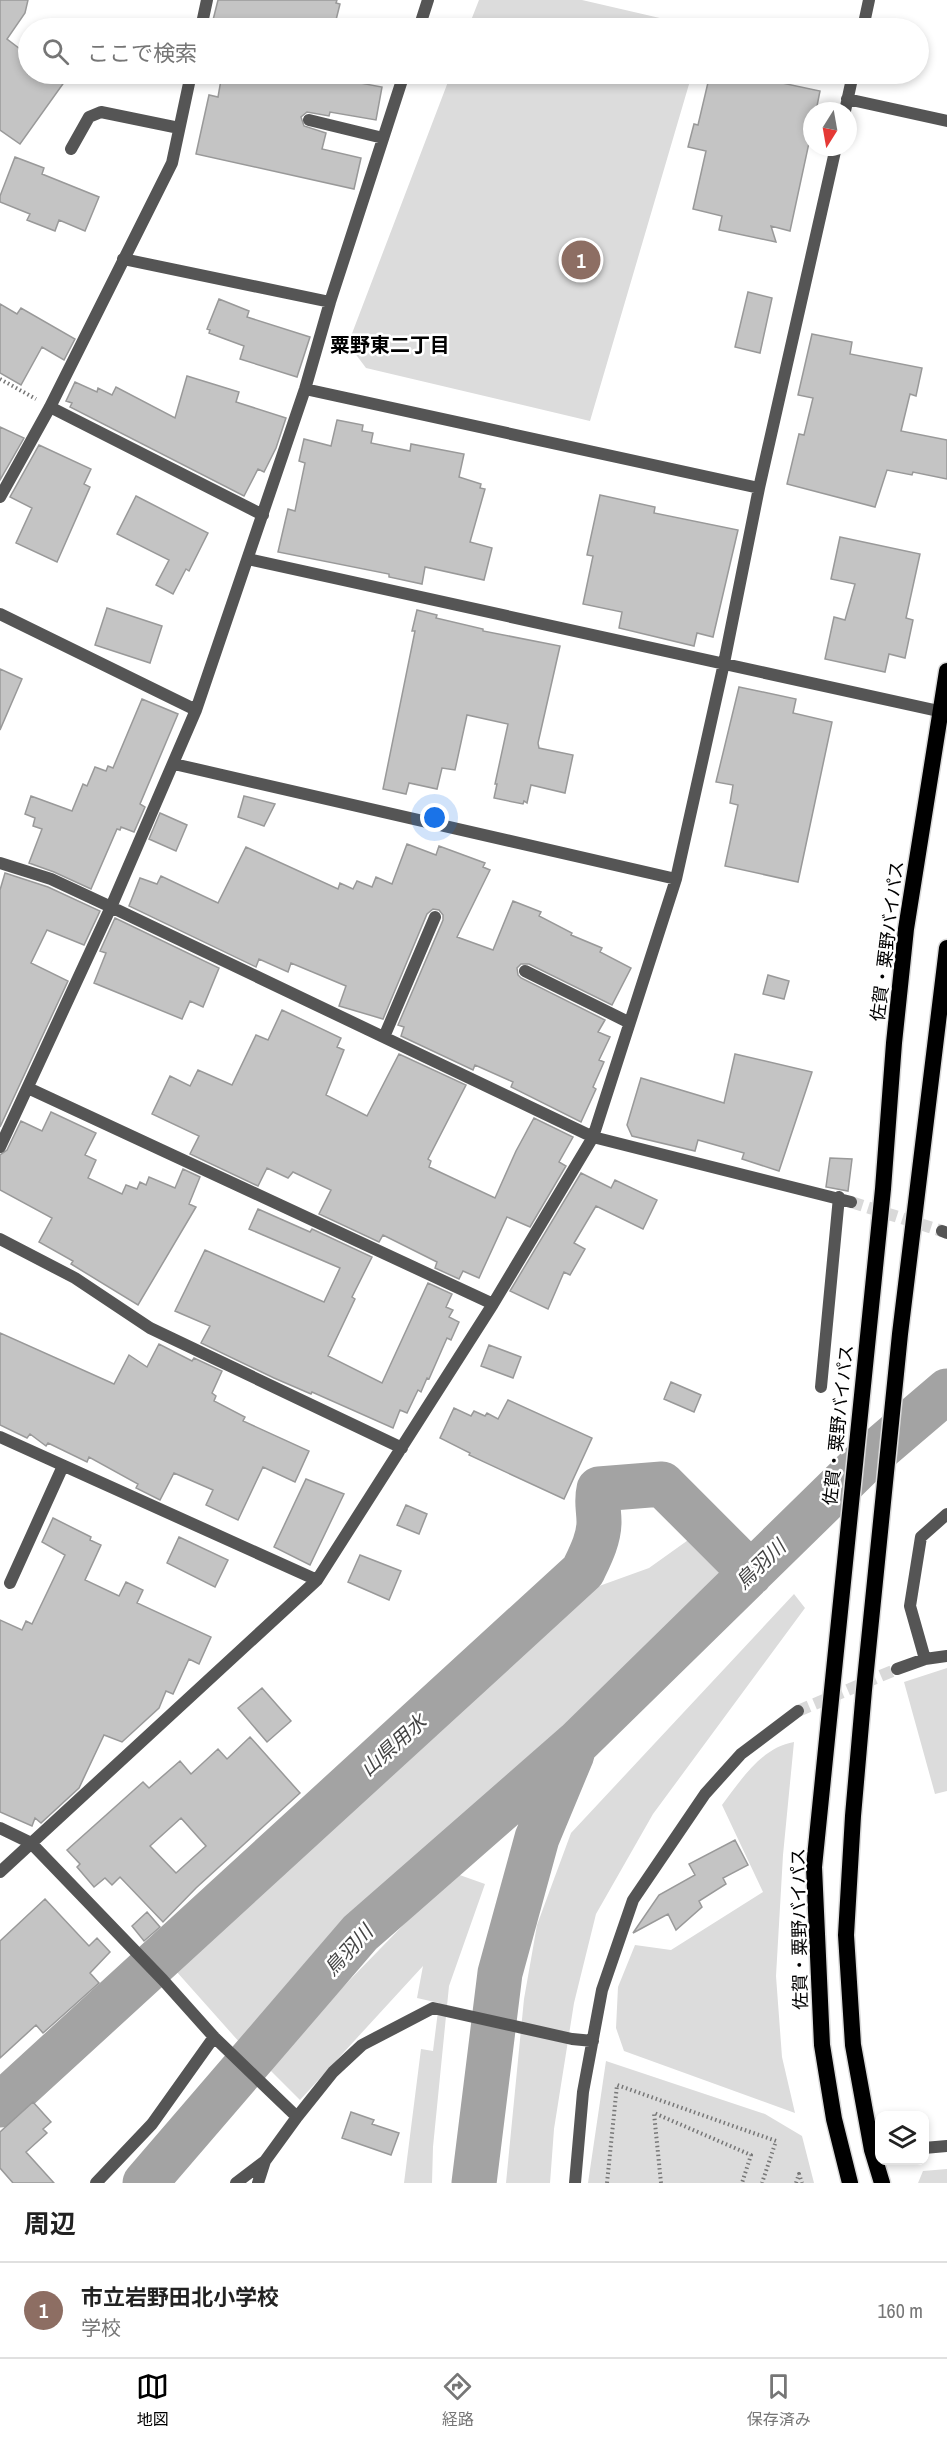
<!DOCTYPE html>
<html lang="ja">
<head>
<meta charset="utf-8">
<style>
  :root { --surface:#fff; --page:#f2f2f2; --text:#222; --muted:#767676; --line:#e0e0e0; --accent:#000 }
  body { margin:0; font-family:"Archivo Narrow","Noto Sans JP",sans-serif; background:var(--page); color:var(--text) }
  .controls { position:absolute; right:18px; bottom:18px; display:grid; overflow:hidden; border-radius:12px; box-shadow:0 3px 9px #0003 }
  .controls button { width:54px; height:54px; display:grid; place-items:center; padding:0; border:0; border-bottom:2px solid var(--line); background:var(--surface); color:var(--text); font:30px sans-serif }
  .compass { position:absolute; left:803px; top:102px; width:54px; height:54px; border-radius:50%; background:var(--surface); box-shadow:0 3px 9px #0003; rotate:191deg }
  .you { position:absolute; left:435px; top:818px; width:21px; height:21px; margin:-15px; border:4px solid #fff; border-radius:50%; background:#1a73e8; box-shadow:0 0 0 9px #1a73e833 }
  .badge { display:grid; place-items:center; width:39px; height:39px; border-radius:50%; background:var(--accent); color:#fff; font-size:20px; font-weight:700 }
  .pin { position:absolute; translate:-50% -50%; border:3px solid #fff; box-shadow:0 2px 6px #0006 }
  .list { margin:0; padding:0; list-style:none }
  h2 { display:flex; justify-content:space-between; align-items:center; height:78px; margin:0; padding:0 24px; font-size:26px }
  h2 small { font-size:20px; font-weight:400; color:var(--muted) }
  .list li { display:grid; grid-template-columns:39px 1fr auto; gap:18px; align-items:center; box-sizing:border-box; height:96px; padding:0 24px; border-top:2px solid var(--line) }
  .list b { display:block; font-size:22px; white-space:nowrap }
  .list p { margin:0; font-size:20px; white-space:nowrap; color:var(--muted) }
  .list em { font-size:20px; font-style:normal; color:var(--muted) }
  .icon { flex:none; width:33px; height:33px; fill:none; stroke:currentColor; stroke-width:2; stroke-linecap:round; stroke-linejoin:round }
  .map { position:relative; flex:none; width:947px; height:2183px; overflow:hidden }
  .search { position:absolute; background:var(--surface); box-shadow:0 3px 9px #0003; left:18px; right:18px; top:18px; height:66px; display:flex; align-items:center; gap:15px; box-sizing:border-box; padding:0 21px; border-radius:33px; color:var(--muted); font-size:22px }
  .sheet { height:174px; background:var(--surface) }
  nav { display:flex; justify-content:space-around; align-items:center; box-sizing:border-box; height:84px; border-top:2px solid var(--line); background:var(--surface); font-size:16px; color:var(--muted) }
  nav a { display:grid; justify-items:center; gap:3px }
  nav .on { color:var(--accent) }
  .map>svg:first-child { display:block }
  .green { fill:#dcdcdc }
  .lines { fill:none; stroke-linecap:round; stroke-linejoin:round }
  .river { stroke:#a3a3a3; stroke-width:45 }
  .building { fill:#c4c4c4; stroke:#999; stroke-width:1.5; fill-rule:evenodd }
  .minor-tunnel { stroke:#d9d9d9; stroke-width:12; stroke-dasharray:12 6; stroke-linecap:butt }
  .trunk-casing { stroke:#dbdbdb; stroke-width:19 }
  .path { stroke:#777; stroke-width:4; stroke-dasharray:1.5 3; stroke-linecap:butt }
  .minor { stroke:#555; stroke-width:12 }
  .trunk { stroke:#000; stroke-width:16 }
  .labels { text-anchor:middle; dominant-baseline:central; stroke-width:5; stroke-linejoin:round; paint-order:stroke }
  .street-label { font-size:18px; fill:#000; stroke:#fff }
  .neighbourhood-label { font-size:20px; font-weight:bold; fill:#000; stroke:#fff }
  .water-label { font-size:20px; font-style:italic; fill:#444; stroke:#fff }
</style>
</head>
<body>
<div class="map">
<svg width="947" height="2183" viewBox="0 0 947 2183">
  <rect width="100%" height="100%" fill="#fff"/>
  <path class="green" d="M 479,0 L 582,0 L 703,28 L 468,28 Z
    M 451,74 L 692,74 L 590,421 L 366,368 L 348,344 Z
    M 691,1538 L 723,1570 L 622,1689 L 440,1860 L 249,2053 L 176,1971 L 577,1594 L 649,1568 Z
    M 794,1594 L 805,1608 L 653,1814 L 596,1914 L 574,2003 L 554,2129 L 550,2183 L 506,2183 L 524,1999 L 537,1925 L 571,1833 Z
    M 947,1668 L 947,1791 L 935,1794 L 904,1682 Z
    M 794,1742 L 783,1855 L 776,1976 L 782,2057 L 795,2113 L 624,2051 L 616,2028 L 618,1987 L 635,1945 L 671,1950 L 763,1892 L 722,1805 C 740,1781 762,1747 794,1742 Z
    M 454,1873 L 485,1884 L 449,1986 L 433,2147 L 432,2183 L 404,2183 L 421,2049 L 433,2051 L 439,2003 L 417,1998 L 423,1966 L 300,2100 L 266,2066 Z
    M 606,2061 L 765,2114 L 802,2136 L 814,2183 L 588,2183 Z
    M 947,2169 L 947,2183 L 918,2183 L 923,2171 Z"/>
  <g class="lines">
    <path class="river" d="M 0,2105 L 583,1571 C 590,1556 599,1539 599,1522 C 599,1509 596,1502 599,1489 L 662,1484 L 751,1573
      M 145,2183 L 360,1933 L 577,1743 L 865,1461 L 947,1391
      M 474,2183 L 500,1973 L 537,1838 L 572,1754"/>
  </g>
  <path class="building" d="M 0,0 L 28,0 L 25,13 L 7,39 L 28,55 L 28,74 L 70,74 L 20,144 L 0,130 Z
    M 218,0 L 337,0 L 336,3 L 340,4 L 334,28 L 211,28 Z
    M 222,74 L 350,74 L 349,81 L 382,87 L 376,120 L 330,112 L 329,116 L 307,112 L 301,117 L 304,126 L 326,133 L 322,149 L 361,158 L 354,189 L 196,154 L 209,95 L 218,97 Z
    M 710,74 L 755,74 L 754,77 L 820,91 L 816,111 L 812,111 L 812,129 L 790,231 L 771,226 L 776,242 L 719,230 L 722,216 L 693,209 L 706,151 L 688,147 L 694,124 L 698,125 Z
    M 15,157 L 44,168 L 42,174 L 99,197 L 85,231 L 59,220 L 55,231 L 27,220 L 30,214 L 0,202 L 0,196 Z
    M 748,292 L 772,298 L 760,353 L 735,347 Z
    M 219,299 L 249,311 L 247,317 L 310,337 L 297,377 L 240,359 L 244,346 L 209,333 L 210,330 L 207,329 Z
    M 0,304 L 17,314 L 21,308 L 75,339 L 64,360 L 42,347 L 21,385 L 0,373 Z
    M 812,334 L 852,342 L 850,354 L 922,368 L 916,396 L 910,394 L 901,431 L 947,440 L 947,479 L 913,472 L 912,475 L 887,470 L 875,507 L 787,484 L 799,434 L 804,435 L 813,398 L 798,395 Z
    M 187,376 L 239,392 L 236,402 L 286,418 L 276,448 L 264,472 L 258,469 L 244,496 L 70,407 L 72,403 L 66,401 L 75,382 L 97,392 L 98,388 L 112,395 L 116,387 L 175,418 Z
    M 337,420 L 363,425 L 362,431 L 373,433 L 371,443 L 410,451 L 411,444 L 464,454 L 459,477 L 481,484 L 480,488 L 485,489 L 470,542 L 492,548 L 484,580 L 425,567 L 422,584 L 389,577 L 389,574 L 278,552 L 288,509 L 295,511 L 305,463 L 299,461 L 304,439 L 331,446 Z
    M 0,427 L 24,438 L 0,480 Z
    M 39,445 L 91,469 L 84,484 L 90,487 L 57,562 L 16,543 L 32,508 L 10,497 Z
    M 600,495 L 655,507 L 654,513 L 738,530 L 713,637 L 697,633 L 694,646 L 619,628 L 622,612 L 583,604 L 593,556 L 587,555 Z
    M 136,496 L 208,533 L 189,571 L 186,569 L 173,594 L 156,585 L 169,560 L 117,534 Z
    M 840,537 L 920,554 L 906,618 L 913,620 L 905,658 L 889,654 L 885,672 L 825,659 L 834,617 L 845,620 L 855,584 L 831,579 Z
    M 107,608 L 162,626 L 150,663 L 95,645 Z
    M 417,610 L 437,615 L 436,618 L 483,629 L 483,631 L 560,646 L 538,743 L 539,748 L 573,755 L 565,793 L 531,785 L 527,803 L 524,801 L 523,804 L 494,798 L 497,784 L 495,784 L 508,724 L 467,715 L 455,770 L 442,768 L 437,789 L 409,783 L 406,794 L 383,789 L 415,631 L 412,631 Z
    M 0,669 L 22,679 L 0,730 Z
    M 739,687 L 796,699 L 793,713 L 832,722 L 798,882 L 725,866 L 738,805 L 730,803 L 733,785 L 716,782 Z
    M 142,699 L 178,714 L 140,804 L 145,807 L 134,832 L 121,827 L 120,830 L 117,829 L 91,889 L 54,872 L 29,863 L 42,829 L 33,826 L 35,818 L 25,814 L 31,796 L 72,811 L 83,784 L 87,786 L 95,767 L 106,771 L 108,766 L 113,768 Z
    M 244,796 L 275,804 L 264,826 L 238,817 Z
    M 160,813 L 187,825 L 176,851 L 149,839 Z
    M 407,844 L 436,855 L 439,846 L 485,863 L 483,867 L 490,870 L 457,937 L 493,950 L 513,901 L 541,912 L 539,916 L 572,933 L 571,935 L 602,948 L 600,952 L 631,968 L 612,1005 L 529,964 L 521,964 L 517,968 L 518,975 L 521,978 L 605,1020 L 598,1032 L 610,1037 L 599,1060 L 604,1062 L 593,1087 L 596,1089 L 581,1122 L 511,1087 L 513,1082 L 475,1065 L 473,1070 L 401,1036 L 404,1027 L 398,1025 L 443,920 L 443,915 L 439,910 L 433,909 L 427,914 L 383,1019 L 339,1006 L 346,986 L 291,963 L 288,972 L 259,959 L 256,967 L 129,906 L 140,878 L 157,884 L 161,876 L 218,903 L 246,847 L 338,889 L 340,883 L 353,889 L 357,881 L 372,887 L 376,877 L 392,884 Z
    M 5,873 L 48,887 L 100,911 L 84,945 L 47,930 L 31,963 L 68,981 L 0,1127 L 0,890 Z
    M 115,918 L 219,968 L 203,1007 L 190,1001 L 182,1019 L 94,983 L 106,953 L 100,951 Z
    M 768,975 L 789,981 L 784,999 L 763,994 Z
    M 282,1010 L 341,1038 L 337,1047 L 344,1050 L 326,1095 L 367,1116 L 399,1054 L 466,1085 L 428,1159 L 431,1161 L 429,1167 L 495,1198 L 516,1151 L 534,1118 L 573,1137 L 559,1162 L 566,1166 L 530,1227 L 507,1217 L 479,1278 L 463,1271 L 459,1279 L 435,1268 L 437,1262 L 383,1235 L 379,1242 L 319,1214 L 331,1190 L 293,1172 L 288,1178 L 267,1168 L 258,1186 L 190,1154 L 199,1136 L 152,1114 L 170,1076 L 190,1086 L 198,1070 L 232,1085 L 256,1035 L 268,1040 Z
    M 735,1054 L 812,1072 L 779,1171 L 742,1159 L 744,1153 L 698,1140 L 695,1151 L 632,1136 L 627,1125 L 641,1078 L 724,1103 Z
    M 51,1112 L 96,1133 L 85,1155 L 96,1160 L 88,1178 L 122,1194 L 126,1185 L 137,1189 L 140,1182 L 146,1185 L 149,1177 L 175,1188 L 183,1169 L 200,1177 L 189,1204 L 196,1207 L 138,1305 L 71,1264 L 73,1261 L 39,1242 L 52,1218 L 0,1190 L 0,1155 L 7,1150 L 21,1121 L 42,1131 Z
    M 830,1158 L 852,1159 L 848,1191 L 826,1187 Z
    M 581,1173 L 611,1188 L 615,1180 L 657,1200 L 643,1229 L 596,1206 L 574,1243 L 585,1249 L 570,1275 L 564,1272 L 548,1309 L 510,1291 Z
    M 258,1209 L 310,1232 L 312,1229 L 372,1257 L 352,1297 L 355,1299 L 328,1356 L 382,1383 L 428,1283 L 452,1294 L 446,1307 L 453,1310 L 449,1317 L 459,1322 L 451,1340 L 447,1338 L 429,1379 L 427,1378 L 421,1392 L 418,1390 L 407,1413 L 400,1410 L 393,1428 L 312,1392 L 311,1394 L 274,1378 L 201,1343 L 210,1326 L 175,1311 L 205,1250 L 324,1302 L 340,1268 L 249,1229 Z
    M 0,1333 L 114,1384 L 129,1355 L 147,1367 L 159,1344 L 192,1361 L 194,1358 L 222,1371 L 212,1393 L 216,1396 L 214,1401 L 245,1417 L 243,1421 L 309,1451 L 295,1482 L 263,1467 L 238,1520 L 206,1505 L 213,1490 L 174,1473 L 160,1500 L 136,1488 L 138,1484 L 89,1457 L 87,1462 L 48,1443 L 46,1446 L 30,1434 L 27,1438 L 0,1425 Z
    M 489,1345 L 521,1357 L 513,1378 L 481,1366 Z
    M 671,1382 L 701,1395 L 694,1412 L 664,1399 Z
    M 508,1400 L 592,1438 L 564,1499 L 469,1455 L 470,1453 L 440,1438 L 454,1408 L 471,1416 L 474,1411 L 485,1416 L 487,1413 L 498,1419 Z
    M 306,1479 L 344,1494 L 310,1565 L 274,1547 Z
    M 406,1505 L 427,1514 L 419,1534 L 397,1525 Z
    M 53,1518 L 91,1537 L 90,1540 L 101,1545 L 85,1580 L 119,1596 L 126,1582 L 143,1590 L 137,1603 L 211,1637 L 199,1664 L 189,1659 L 173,1694 L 166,1691 L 159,1708 L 122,1742 L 104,1735 L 79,1788 L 41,1823 L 35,1818 L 32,1826 L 0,1812 L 0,1620 L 22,1630 L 26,1621 L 32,1624 L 65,1555 L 42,1542 Z
    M 179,1537 L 228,1560 L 215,1587 L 167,1563 Z
    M 360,1555 L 401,1571 L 389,1600 L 348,1582 Z
    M 262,1688 L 291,1721 L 267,1742 L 238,1708 Z
    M 250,1737 L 300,1793 L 196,1888 L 163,1922 L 120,1877 L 112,1885 L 105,1878 L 94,1887 L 77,1867 L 80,1864 L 67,1850 L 143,1782 L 149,1788 L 180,1761 L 191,1774 L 218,1749 L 227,1759 ZM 181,1818 L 206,1846 L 176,1873 L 150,1846 Z
    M 735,1840 L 748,1865 L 723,1878 L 726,1884 L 699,1901 L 702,1907 L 676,1930 L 668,1914 L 633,1933 L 659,1895 L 695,1875 L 689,1864 Z
    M 45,1899 L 89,1946 L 97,1938 L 110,1952 L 90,1973 L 99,1983 L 43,2033 L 36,2025 L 0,2058 L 0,1941 Z
    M 147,1912 L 160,1927 L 144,1941 L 132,1926 Z
    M 33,2102 L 51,2122 L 43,2129 L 47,2133 L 26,2152 L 54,2183 L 13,2183 L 0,2168 L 0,2132 Z
    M 351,2112 L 374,2120 L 372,2124 L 399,2133 L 391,2155 L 342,2138 Z"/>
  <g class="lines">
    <path class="minor-tunnel" d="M 851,1202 L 942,1231
      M 798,1711 L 897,1669"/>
    <defs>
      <path id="trunk" d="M 850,2183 L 834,2119 L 822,2045 L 814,1867 L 883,1189 L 894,1043 L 906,929 L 947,671
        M 882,2183 L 872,2150 L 853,2045 L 846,1935 L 853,1816 L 864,1690 L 900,1334 L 947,948"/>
    </defs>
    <use href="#trunk" class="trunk-casing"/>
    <path class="path" d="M 0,379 L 36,399
      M 607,2183 L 617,2085 L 776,2141 L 762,2183
      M 661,2183 L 654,2113 L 751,2155 L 742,2183
      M 796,2183 L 799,2174 L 802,2183"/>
    <path class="minor" d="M 201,28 L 207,0
      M 419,28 L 428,0
      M 863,28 L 869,0
      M 847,99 L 947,121
      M 845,111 L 853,74
      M 309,120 L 383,138
      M 71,149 L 89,117 L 101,112 L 179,128
      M 123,259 L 330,302
      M 305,389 L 759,488
      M 50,407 L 263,515
      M 0,497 L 50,407 L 172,163 L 191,74
      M 248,559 L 947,713
      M 0,614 L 196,710
      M 174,764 L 676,879
      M 0,863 L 51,879 L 111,907 L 593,1137 L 851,1202
      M 525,971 L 628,1022
      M 384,1037 L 435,917
      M 28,1088 L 493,1304
      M 0,1147 L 111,907 L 196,710 L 305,389 L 330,302 L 404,74
      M 942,1231 L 947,1233
      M 0,1239 L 75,1278 L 150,1328 L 402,1448
      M 821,1387 L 839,1197
      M 0,1437 L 317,1580
      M 10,1583 L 63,1466
      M 925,1659 L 910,1606 L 921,1537 L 947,1514
      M 897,1669 L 925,1659 L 947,1656
      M 0,1828 L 31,1843 L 163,1980 L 214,2037 L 297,2117
      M 0,1872 L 317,1580 L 493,1304 L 593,1137 L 676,879 L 724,663 L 759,488 L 836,147
      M 924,2148 L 947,2146
      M 96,2183 L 152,2124 L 214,2037
      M 236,2183 L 265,2161 L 297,2117 L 333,2072 L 362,2045 L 433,2008 L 572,2039 L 593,2041
      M 258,2183 L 265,2161
      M 575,2183 L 583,2092 L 602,1990 L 633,1900 L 705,1794 L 741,1754 L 798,1711"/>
    <use href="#trunk" class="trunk"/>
  </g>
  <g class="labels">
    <g class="street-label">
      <text transform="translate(887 941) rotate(-83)">佐賀・粟野バイパス</text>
      <text transform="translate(838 1425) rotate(-84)">佐賀・粟野バイパス</text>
      <text transform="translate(799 1929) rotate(-91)">佐賀・粟野バイパス</text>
    </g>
    <g class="neighbourhood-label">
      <text x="390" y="344">粟野東二丁目</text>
    </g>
    <g class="water-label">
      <text transform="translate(760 1564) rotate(-44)">鳥羽川</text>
      <text transform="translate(393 1745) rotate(-42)">山県用水</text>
      <text transform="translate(348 1950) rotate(-47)">鳥羽川</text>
    </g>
  </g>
</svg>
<div class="controls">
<button><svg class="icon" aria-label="layers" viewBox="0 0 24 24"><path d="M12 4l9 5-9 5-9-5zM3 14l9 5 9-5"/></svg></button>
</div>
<svg class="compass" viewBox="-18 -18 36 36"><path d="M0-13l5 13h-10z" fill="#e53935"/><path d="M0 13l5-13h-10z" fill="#767676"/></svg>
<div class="you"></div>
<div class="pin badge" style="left:581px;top:260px;background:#8d6e63">1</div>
<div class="search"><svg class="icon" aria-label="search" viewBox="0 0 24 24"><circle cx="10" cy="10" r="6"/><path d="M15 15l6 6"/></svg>ここで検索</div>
</div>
<section class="sheet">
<h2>周辺<small></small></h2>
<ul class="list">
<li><span class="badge" style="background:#8d6e63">1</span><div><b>市立岩野田北小学校</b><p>学校</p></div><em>160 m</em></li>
</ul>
</section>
<nav>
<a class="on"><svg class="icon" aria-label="map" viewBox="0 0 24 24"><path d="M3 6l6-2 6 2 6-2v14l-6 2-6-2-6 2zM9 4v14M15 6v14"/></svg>地図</a>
<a><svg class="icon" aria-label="directions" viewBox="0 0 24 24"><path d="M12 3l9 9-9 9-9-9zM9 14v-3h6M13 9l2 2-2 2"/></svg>経路</a>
<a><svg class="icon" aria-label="saved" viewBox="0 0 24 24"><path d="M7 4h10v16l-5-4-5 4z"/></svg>保存済み</a>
</nav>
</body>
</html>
